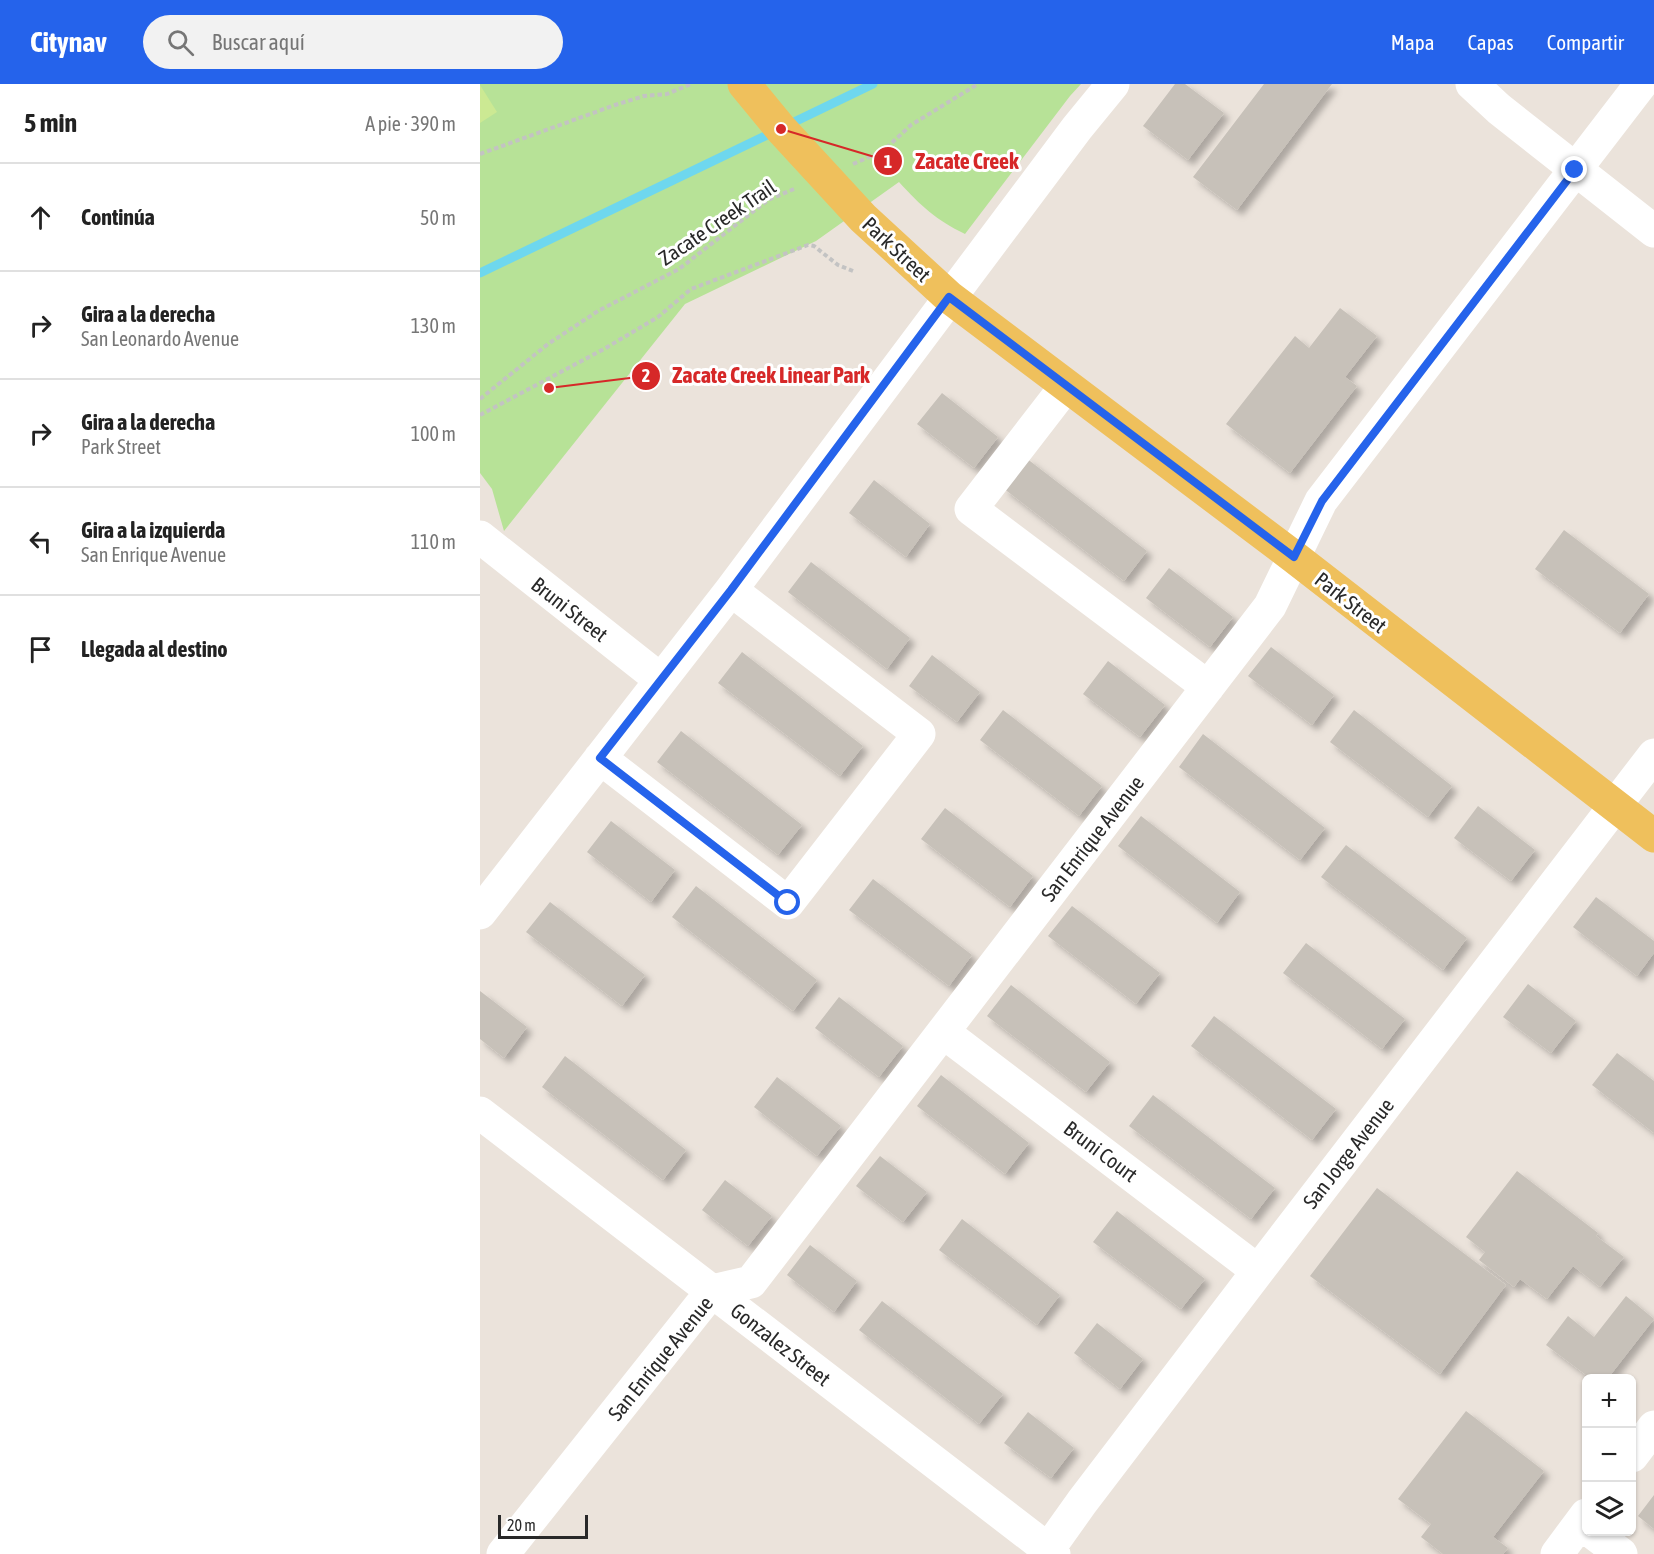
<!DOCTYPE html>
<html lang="es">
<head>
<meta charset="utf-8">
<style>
  :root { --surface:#fff; --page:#f2f2f2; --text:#222; --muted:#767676; --line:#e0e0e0; --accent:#2563eb }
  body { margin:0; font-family:"Asap Condensed",sans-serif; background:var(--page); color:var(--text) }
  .controls { position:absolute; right:18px; bottom:18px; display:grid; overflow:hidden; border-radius:9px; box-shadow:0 2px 4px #0004 }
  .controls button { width:54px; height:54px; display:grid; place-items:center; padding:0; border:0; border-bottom:2px solid var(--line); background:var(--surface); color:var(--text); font:30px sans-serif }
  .scale { position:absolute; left:18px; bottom:15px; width:90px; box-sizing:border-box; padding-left:6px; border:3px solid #292929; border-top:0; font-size:16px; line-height:21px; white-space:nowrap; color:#292929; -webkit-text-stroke:4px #fff; paint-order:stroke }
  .stop { position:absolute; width:18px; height:18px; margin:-14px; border:4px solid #2563eb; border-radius:50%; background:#fff }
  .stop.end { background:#2563eb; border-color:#fff; box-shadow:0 2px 6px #0008 }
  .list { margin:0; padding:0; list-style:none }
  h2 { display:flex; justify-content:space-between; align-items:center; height:78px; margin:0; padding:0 24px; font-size:26px }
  h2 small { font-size:20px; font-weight:400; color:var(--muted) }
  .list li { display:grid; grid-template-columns:39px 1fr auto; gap:18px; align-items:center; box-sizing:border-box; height:108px; padding:0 24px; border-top:2px solid var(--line) }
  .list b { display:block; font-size:22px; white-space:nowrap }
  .list p { margin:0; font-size:20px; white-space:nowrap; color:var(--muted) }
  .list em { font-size:20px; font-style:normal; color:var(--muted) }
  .icon { flex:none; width:33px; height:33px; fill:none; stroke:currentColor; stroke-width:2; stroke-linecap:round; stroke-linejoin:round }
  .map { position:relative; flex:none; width:1174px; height:1470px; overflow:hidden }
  header { display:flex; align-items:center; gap:36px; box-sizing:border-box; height:84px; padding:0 30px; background:var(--accent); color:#fff }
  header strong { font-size:28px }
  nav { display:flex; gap:33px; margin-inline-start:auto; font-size:21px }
  .search { width:420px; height:54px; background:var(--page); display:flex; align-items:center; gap:15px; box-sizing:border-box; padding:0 21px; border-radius:33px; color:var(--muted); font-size:22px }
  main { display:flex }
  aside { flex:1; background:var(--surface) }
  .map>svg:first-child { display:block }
  .green { fill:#b7e297 }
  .pitch { fill:#cce993 }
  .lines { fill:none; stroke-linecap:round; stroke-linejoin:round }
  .stream { stroke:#6ed7ee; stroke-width:9 }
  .building { fill:#c7c1b9; filter:url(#shadow) }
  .path { stroke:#c3c3c3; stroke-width:4; stroke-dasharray:4.5 3; stroke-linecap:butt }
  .minor { stroke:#fff; stroke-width:33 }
  .major { stroke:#efc05c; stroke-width:33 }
  .route { stroke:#2563eb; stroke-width:8 }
  .labels { text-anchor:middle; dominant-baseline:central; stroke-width:6; stroke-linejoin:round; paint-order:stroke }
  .street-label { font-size:21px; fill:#292929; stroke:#fff }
  .leader { fill:none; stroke:#d62828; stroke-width:2 }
  .callout-dot { fill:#d62828; stroke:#fff; stroke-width:2 }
  .mark-label { font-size:18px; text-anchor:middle; font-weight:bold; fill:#fff }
  .callout-label { font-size:22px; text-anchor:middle; font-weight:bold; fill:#d62828; stroke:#fff; stroke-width:6; stroke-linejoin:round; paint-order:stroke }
</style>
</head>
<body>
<header>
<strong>Citynav</strong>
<div class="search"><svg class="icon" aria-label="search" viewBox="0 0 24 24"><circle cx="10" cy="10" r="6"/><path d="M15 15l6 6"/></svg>Buscar aquí</div>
<nav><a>Mapa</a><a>Capas</a><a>Compartir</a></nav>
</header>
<main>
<aside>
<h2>5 min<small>A pie · 390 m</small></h2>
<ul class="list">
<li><svg class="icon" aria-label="ahead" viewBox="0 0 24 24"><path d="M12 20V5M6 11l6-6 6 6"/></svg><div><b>Continúa</b></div><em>50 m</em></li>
<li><svg class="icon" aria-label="right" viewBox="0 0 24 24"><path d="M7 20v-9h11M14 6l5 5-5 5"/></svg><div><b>Gira a la derecha</b><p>San Leonardo Avenue</p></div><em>130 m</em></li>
<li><svg class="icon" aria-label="right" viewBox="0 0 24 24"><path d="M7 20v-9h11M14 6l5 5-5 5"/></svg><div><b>Gira a la derecha</b><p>Park Street</p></div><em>100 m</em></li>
<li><svg class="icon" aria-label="left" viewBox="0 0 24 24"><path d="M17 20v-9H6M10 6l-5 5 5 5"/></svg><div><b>Gira a la izquierda</b><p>San Enrique Avenue</p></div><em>110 m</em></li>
<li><svg class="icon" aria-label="arrive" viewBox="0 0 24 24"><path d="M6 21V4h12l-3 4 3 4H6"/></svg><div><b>Llegada al destino</b></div></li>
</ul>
</aside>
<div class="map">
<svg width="1174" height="1470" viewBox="0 0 1174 1470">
  <defs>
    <filter id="shadow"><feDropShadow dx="5.5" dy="5.5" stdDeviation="3" flood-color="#0004"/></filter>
  </defs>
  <rect width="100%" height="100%" fill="#ebe3db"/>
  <path class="green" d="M 0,0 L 601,0 L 590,12 L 485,150 C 456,136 441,122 419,98 L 336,157 L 205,220 L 24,447 L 12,405 L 0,389 Z"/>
  <path class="pitch" d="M 0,1 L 17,28 L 0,39 Z"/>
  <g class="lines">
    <path class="stream" d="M 0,189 L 393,0"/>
  </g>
  <path class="building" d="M 695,0 L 705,0 L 744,29 L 708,76 L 663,42 Z
    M 784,0 L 852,0 L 757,126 L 713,93 Z
    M 860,224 L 897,252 L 865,293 L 877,302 L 810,389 L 746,340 L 815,252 L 829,264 Z
    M 462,309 L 518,353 L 494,384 L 437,340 Z
    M 546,374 L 667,467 L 644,497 L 523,404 Z
    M 394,396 L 450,440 L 426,473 L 369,429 Z
    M 1084,446 L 1169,510 L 1140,549 L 1055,485 Z
    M 331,478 L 430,554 L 407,585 L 308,508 Z
    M 689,484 L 753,533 L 730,563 L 666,514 Z
    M 791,563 L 854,611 L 832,641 L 768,592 Z
    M 262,568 L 383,662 L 360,692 L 238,599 Z
    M 452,571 L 500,608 L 477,638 L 429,602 Z
    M 628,577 L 685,621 L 660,653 L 603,610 Z
    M 523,626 L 622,702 L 599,732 L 500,656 Z
    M 874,626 L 972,702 L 948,733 L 850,658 Z
    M 201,647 L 322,741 L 298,771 L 177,678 Z
    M 723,650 L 845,744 L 820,776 L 699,683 Z
    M 998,722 L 1055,766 L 1031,797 L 974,754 Z
    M 465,724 L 553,792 L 530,823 L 441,755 Z
    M 661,732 L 760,808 L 737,839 L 638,762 Z
    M 131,737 L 195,786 L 171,818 L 107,768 Z
    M 866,761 L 987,854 L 963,886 L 841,793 Z
    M 393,795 L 492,871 L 469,902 L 369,826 Z
    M 216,802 L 337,896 L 313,927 L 192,833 Z
    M 1116,813 L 1174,857 L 1174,869 L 1157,892 L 1093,843 Z
    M 70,818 L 165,891 L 142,922 L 46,848 Z
    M 592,822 L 680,889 L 656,920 L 568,852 Z
    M 826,859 L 925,935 L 902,965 L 803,889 Z
    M 1048,900 L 1096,937 L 1071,969 L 1023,933 Z
    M 531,901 L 630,978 L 606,1008 L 507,932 Z
    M 0,907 L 47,943 L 24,974 L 0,955 Z
    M 359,913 L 423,962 L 399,993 L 335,944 Z
    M 734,932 L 856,1025 L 832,1056 L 711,962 Z
    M 1137,969 L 1174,997 L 1174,1049 L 1112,1001 Z
    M 85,972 L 206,1066 L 183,1096 L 62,1003 Z
    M 461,991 L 549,1059 L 525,1090 L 437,1022 Z
    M 297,993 L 361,1042 L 337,1072 L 274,1023 Z
    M 673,1011 L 795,1104 L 771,1135 L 649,1042 Z
    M 400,1072 L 447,1108 L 423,1138 L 376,1102 Z
    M 1037,1087 L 1118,1149 L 1116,1152 L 1144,1173 L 1120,1203 L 1093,1182 L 1067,1215 L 1040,1195 L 1034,1203 L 999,1176 L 1005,1168 L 986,1153 Z
    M 245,1096 L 292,1132 L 268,1162 L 222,1126 Z
    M 897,1104 L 1026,1201 L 960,1290 L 830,1192 Z
    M 637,1127 L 725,1195 L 701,1225 L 613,1158 Z
    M 482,1135 L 580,1211 L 557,1241 L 459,1166 Z
    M 330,1161 L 377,1197 L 354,1228 L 307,1191 Z
    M 1146,1212 L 1174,1235 L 1128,1294 L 1110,1294 L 1066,1261 L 1088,1232 L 1114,1253 Z
    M 402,1217 L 523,1310 L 499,1340 L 379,1246 Z
    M 617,1239 L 663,1275 L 640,1305 L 594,1269 Z
    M 986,1327 L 1064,1387 L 1013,1453 L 1028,1464 L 1023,1470 L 963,1470 L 941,1453 L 951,1440 L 918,1415 Z
    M 548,1328 L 594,1364 L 571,1394 L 524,1359 Z
    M 1174,1411 L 1174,1445 L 1158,1432 Z"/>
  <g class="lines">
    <path class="path" d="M 0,70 L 135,21 L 164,12 L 187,10 L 211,0
      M 373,80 L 403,67 L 431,41 L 498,0
      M 0,315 L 68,260 L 118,227 L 199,185 L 288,116 L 314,105
      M 0,331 L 124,265 L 178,233 L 211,205 L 328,161 L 334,162 L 358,181 L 373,187"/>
    <path class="minor" d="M 992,0 L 1019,25 L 1174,147
      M 586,302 L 491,425 L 728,603
      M 0,453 L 181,596
      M 120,674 L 308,819 L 439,650 L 251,506
      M 0,829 L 251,506 L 597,44 L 633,0
      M 463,948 L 778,1187
      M 0,1029 L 574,1470
      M 1152,1372 L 1174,1343
      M 1112,1448 L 1141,1470
      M 23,1470 L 232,1207 L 271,1198 L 790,522 L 841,417 L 1161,0
      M 565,1470 L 602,1418 L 778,1187 L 1174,671
      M 1077,1470 L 1106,1431"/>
    <path class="major" d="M 264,0 L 301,45 L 383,134 L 469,213 L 814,473 L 1174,752"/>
  </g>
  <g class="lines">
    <path class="route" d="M 308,819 L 120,674 L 251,506 L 469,213 L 814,473 L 842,417 L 1095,86"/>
  </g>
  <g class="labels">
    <g class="street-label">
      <text transform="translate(237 138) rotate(-34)">Zacate Creek Trail</text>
      <text transform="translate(417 165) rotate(43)">Park Street</text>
      <text transform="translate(871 518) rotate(38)">Park Street</text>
      <text transform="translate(90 525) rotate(38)">Bruni Street</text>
      <text transform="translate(612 754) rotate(-52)">San Enrique Avenue</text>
      <text transform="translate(621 1067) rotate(37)">Bruni Court</text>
      <text transform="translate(868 1069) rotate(-52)">San Jorge Avenue</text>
      <text transform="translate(301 1260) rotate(38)">Gonzalez Street</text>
      <text transform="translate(180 1274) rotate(-51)">San Enrique Avenue</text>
    </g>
  </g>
  <path class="leader" d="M301 45L408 77M69 304L166 292"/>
  <g class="callout-dot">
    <circle cx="301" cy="45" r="6"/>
    <circle cx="69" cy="304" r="6"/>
    <circle cx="408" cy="77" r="15"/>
    <circle cx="166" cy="292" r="15"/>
  </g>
  <g class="mark-label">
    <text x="408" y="84">1</text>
    <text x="166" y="298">2</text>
  </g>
  <g class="callout-label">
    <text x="487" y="85">Zacate Creek</text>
    <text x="291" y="299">Zacate Creek Linear Park</text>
  </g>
</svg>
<div class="controls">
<button>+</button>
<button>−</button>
<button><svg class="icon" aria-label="layers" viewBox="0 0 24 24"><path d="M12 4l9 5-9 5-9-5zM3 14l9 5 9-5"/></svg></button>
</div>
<div class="scale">20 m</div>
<div class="stop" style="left:308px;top:819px"></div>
<div class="stop end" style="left:1095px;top:86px"></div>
</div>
</main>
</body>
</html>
